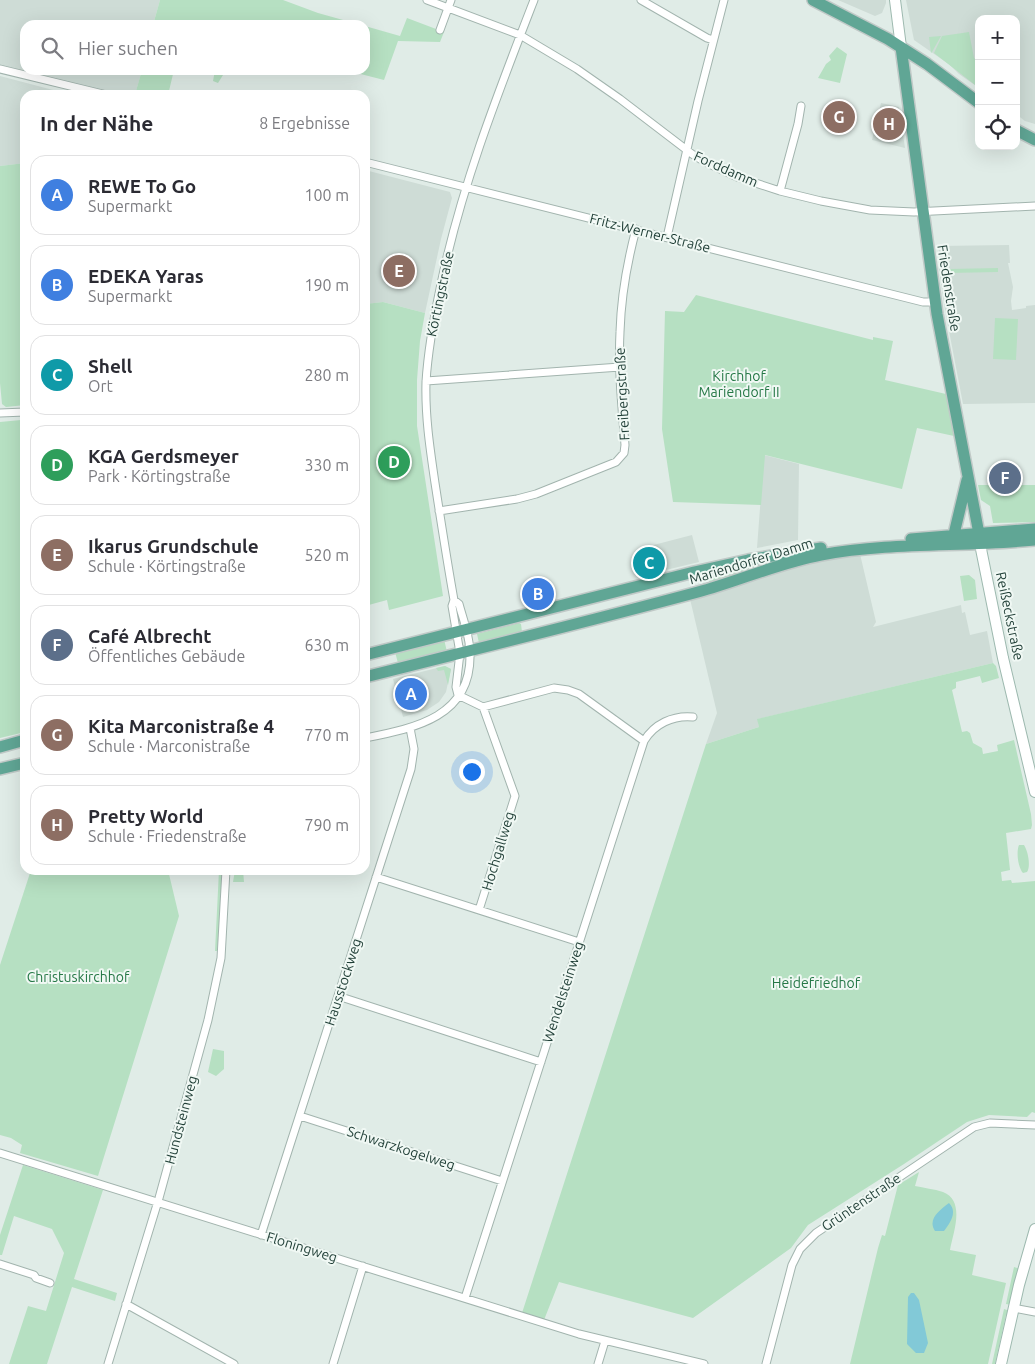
<!DOCTYPE html>
<html lang="de">
<head>
<meta charset="utf-8">
<style>
  :root { --surface:#fff; --page:#f2f2f3; --text:#2b2b33; --muted:#7c7c81; --line:#e1e1e2; --accent:#111827 }
  body { margin:0; font-family:Ubuntu,sans-serif; background:var(--page); color:var(--text) }
  .controls { position:absolute; right:15px; top:15px; display:grid; overflow:hidden; border-radius:10px; box-shadow:0 5px 20px #0002 }
  .controls button { width:45px; height:45px; display:grid; place-items:center; padding:0; border:0; border-bottom:1px solid var(--line); background:var(--surface); color:var(--text); font:25px sans-serif }
  .you { position:absolute; left:471px; top:771px; width:18px; height:18px; margin:-12px; border:4px solid #fff; border-radius:50%; background:#1a73e8; box-shadow:0 0 0 8px #1a73e833 }
  .badge { display:grid; place-items:center; width:32px; height:32px; border-radius:50%; background:var(--accent); color:#fff; font-size:16px; font-weight:700 }
  .pin { position:absolute; translate:-50% -50%; border:2px solid #fff; box-shadow:0 1px 5px #0006 }
  .list { margin:0; padding:0; list-style:none }
  h2 { display:flex; justify-content:space-between; align-items:center; height:65px; margin:0; padding:0 20px; font-size:21px }
  h2 small { font-size:16px; font-weight:400; color:var(--muted) }
  .list li { display:grid; grid-template-columns:32px 1fr auto; gap:15px; align-items:center; box-sizing:border-box; height:80px; margin:0 10px 10px; padding:0 10px; border:1px solid var(--line); border-radius:15px }
  .list b { display:block; font-size:19px; white-space:nowrap }
  .list p { margin:0; font-size:16px; white-space:nowrap; color:var(--muted) }
  .list em { font-size:16px; font-style:normal; color:var(--muted) }
  .icon { flex:none; width:28px; height:28px; fill:none; stroke:currentColor; stroke-width:2; stroke-linecap:round; stroke-linejoin:round }
  .map { position:relative; flex:none; width:1035px; height:1364px; overflow:hidden }
  .search { position:absolute; background:var(--surface); box-shadow:0 5px 20px #0002; left:20px; top:20px; width:350px; height:55px; display:flex; align-items:center; gap:12px; box-sizing:border-box; padding:0 18px; border-radius:15px; color:var(--muted); font-size:19px }
  .panel { position:absolute; background:var(--surface); box-shadow:0 5px 20px #0002; left:20px; top:90px; width:350px; height:785px; border-radius:15px }
  .map>svg:first-child { display:block }
  .built { fill:#cedcd6 }
  .green { fill:#b6e0c2 }
  .water { fill:#82c9d7 }
  .lines { fill:none; stroke-linecap:round; stroke-linejoin:round }
  .street-casing { stroke:#a2b4ae; stroke-width:9 }
  .secondary-casing { stroke:#9db9af; stroke-width:12 }
  .primary-casing { stroke:#c0c9c7; stroke-width:14 }
  .street { stroke:#fff; stroke-width:7 }
  .secondary { stroke:#fff; stroke-width:10 }
  .primary { stroke:#60a695; stroke-width:11 }
  .labels { text-anchor:middle; dominant-baseline:central; stroke-width:4; stroke-linejoin:round; paint-order:stroke }
  .street-label { font-size:14px; fill:#1f3e36; stroke:#f0f8f4 }
  .park-label { font-size:14px; fill:#257846; stroke:#f0f8f4 }
</style>
</head>
<body>
<div class="map">
<svg width="1035" height="1364" viewBox="0 0 1035 1364">
  <rect width="100%" height="100%" fill="#e0ece7"/>
  <path class="built" d="M 0,0 L 160,0 L 153,25 L 25,25 L 25,70 L 142,70 L 135,95 L 121,91 L 112,95 L 0,67 Z
    M 838,0 L 886,0 L 886,3 L 882,13 L 875,16 Z
    M 906,0 L 1035,0 L 1035,124 L 1025,121 L 1016,114 L 1016,19 L 979,19 L 979,88 L 959,74 L 950,65 L 914,40 Z
    M 0,76 L 72,95 L 25,95 L 25,163 L 0,166 Z
    M 881,103 L 899,107 L 905,148 L 872,140 Z
    M 365,170 L 450,192 L 452,198 L 441,239 L 425,313 L 383,302 L 365,304 Z
    M 1009,245 L 1010,263 L 1008,263 L 1013,287 L 1011,301 L 1012,310 L 1026,308 L 1026,306 L 1035,305 L 1035,403 L 963,404 L 945,310 L 938,264 L 941,263 L 938,246 Z
    M 764,455 L 799,464 L 798,540 L 757,548 Z
    M 692,535 L 699,562 L 649,574 L 642,548 Z
    M 860,554 L 876,622 L 873,627 L 961,605 L 962,613 L 965,612 L 970,635 L 987,631 L 993,663 L 758,719 L 759,727 L 706,744 L 717,713 L 690,599 L 763,575 L 824,559 Z
    M 445,666 L 451,669 L 446,692 L 439,702 L 427,710 L 403,717 L 393,679 Z"/>
  <path class="green" d="M 160,0 L 283,0 L 318,13 L 361,25 L 153,25 Z
    M 407,18 L 444,32 L 440,42 L 398,41 L 384,80 L 345,70 L 365,70 L 365,26 L 400,36 Z
    M 969,32 L 974,58 L 979,62 L 979,88 L 934,53 L 942,36 Z
    M 941,36 L 932,52 L 931,53 L 929,37 Z
    M 837,47 L 847,54 L 840,83 L 818,78 L 826,64 L 831,60 L 829,56 Z
    M 142,70 L 174,70 L 168,95 L 150,95 L 136,91 Z
    M 215,70 L 232,70 L 223,75 L 218,83 L 213,81 Z
    M 25,163 L 25,405 L 6,407 L 2,404 L 0,383 L 0,166 Z
    M 998,268 L 998,272 L 949,273 L 949,269 Z
    M 696,295 L 873,340 L 873,337 L 893,341 L 885,380 L 946,394 L 954,436 L 917,428 L 902,489 L 765,455 L 761,505 L 673,502 L 662,429 L 665,311 L 684,312 Z
    M 383,302 L 425,313 L 420,341 L 417,380 L 417,426 L 443,596 L 389,610 L 387,600 L 365,606 L 365,304 Z
    M 995,318 L 1018,319 L 1016,360 L 993,359 Z
    M 21,420 L 25,485 L 25,732 L 0,738 L 0,422 Z
    M 978,485 L 1035,485 L 1035,522 L 993,523 L 990,506 L 981,500 Z
    M 773,561 L 773,562 L 710,585 L 707,573 Z
    M 969,575 L 975,580 L 977,599 L 964,601 L 960,576 Z
    M 519,623 L 521,624 L 522,632 L 479,643 L 477,634 Z
    M 444,639 L 447,652 L 398,663 L 395,652 Z
    M 993,663 L 996,666 L 999,678 L 982,683 L 980,676 L 956,682 L 956,688 L 952,690 L 962,732 L 967,731 L 970,733 L 973,743 L 982,748 L 983,754 L 998,751 L 997,745 L 1014,740 L 1031,814 L 1032,825 L 1031,829 L 1006,833 L 1010,870 L 1001,872 L 1002,881 L 1011,880 L 1012,883 L 1035,881 L 1035,1113 L 1032,1112 L 1027,1117 L 989,1115 L 967,1122 L 904,1164 L 808,1225 L 791,1248 L 693,1318 L 559,1282 L 544,1320 L 522,1313 L 706,744 L 759,727 L 757,719 Z
    M 445,666 L 451,669 L 448,685 L 444,670 L 438,671 L 436,668 Z
    M 1019,845 L 1024,845 C 1028,851 1031,866 1027,872 L 1023,873 C 1018,867 1016,852 1019,845 Z
    M 31,870 L 168,870 L 179,916 L 98,1176 L 20,1153 L 22,1145 L 11,1138 L 0,1135 L 0,965 Z
    M 219,870 L 222,870 L 220,921 L 217,951 L 215,951 Z
    M 235,870 L 243,870 L 244,882 L 233,882 Z
    M 213,1049 L 224,1051 L 224,1069 L 216,1076 L 208,1072 Z
    M 23,1165 L 103,1190 L 74,1279 L 117,1293 L 115,1301 L 72,1287 L 47,1364 L 9,1364 L 28,1306 L 46,1311 L 64,1253 L 52,1229 L 14,1216 L 2,1255 L 0,1255 L 0,1235 Z
    M 919,1172 L 915,1186 C 924,1188 934,1189 943,1192 C 966,1201 953,1233 950,1250 L 976,1255 L 972,1275 L 1006,1283 L 988,1364 L 850,1364 L 878,1248 L 882,1235 L 885,1236 L 898,1185 Z
    M 1014,1267 L 1021,1269 L 1012,1305 L 1006,1304 Z
    M 1004,1309 L 1010,1311 L 1008,1315 L 1006,1315 L 995,1364 L 992,1364 Z"/>
  <path class="water" d="M 949,1203 C 958,1212 950,1223 944,1231 L 935,1231 C 927,1219 940,1210 949,1203 Z
    M 911,1293 L 914,1293 L 919,1300 L 928,1343 L 924,1353 L 916,1353 L 907,1344 L 908,1297 Z"/>
  <g class="lines">
    <defs>
      <path id="street" d="M 427,0 L 520,35 L 577,69 L 620,99 L 692,154 L 705,162 L 737,177 L 780,191 L 821,201 L 870,210 L 914,212 L 1035,206
        M 641,0 L 707,38 L 713,40
        M 440,30 L 451,0
        M 0,69 L 107,95
        M 365,162 L 923,302 L 935,302
        M 780,191 L 798,124 L 801,106
        M 667,237 L 698,101 L 724,0
        M 426,381 L 620,367
        M 0,413 L 25,412
        M 439,511 L 517,499 L 536,494 L 616,462 L 624,453 L 625,445 C 622,407 618,370 620,332 C 621,297 627,263 636,229
        M 458,695 L 456,687 L 460,653 L 452,606 L 454,600 C 447,561 441,522 435,483 C 430,449 425,416 426,382 C 428,349 434,317 441,284 C 461,187 498,93 534,0
        M 458,695 L 483,707 L 554,688 L 568,690 L 579,694 L 644,741
        M 365,738 C 415,728 472,717 470,653 C 470,637 463,619 459,604 L 454,600
        M 376,877 L 579,942
        M 479,910 L 515,796 L 483,707
        M 338,996 L 541,1062
        M 300,1116 L 502,1181
        M 0,1153 L 579,1334 L 704,1364
        M 261,1235 L 411,769 L 414,749 L 410,728
        M 0,1264 L 34,1275 L 36,1278 L 50,1283
        M 465,1298 L 644,741 C 654,724 673,715 693,717
        M 126,1304 L 234,1364
        M 1013,1308 L 1035,1312
        M 108,1364 L 159,1198 L 208,1020 L 221,958 L 226,870
        M 333,1364 L 363,1266
        M 598,1364 L 605,1341
        M 766,1364 L 792,1265 L 800,1249 L 816,1233 L 974,1127 L 990,1123 L 1035,1125"/>
      <path id="secondary" d="M 895,0 L 901,47
        M 980,544 L 1003,658 L 1035,792
        M 1001,1364 L 1019,1285 L 1035,1229"/>
      <path id="primary" d="M 813,0 L 888,39 L 927,64 L 979,103
        M 901,47 L 937,314 L 980,539
        M 1016,130 L 1035,140
        M 954,534 L 967,480
        M 911,539 L 1035,529
        M 365,655 L 694,572 L 748,560 L 821,548
        M 365,677 C 476,649 587,622 698,592 C 739,581 778,563 821,555 C 891,542 964,547 1035,540
        M 0,747 L 25,740
        M 0,769 L 25,763"/>
    </defs>
    <use href="#street" class="street-casing"/>
    <use href="#secondary" class="secondary-casing"/>
    <use href="#primary" class="primary-casing"/>
    <use href="#street" class="street"/>
    <use href="#secondary" class="secondary"/>
    <use href="#primary" class="primary"/>
  </g>
  <g class="labels">
    <g class="street-label">
      <text transform="translate(726 169) rotate(24)">Forddamm</text>
      <text transform="translate(650 233) rotate(14)">Fritz-Werner-Straße</text>
      <text transform="translate(949 288) rotate(81)">Friedenstraße</text>
      <text transform="translate(440 294) rotate(-78)">Körtingstraße</text>
      <text transform="translate(622 394) rotate(-93)">Freibergstraße</text>
      <text transform="translate(751 561) rotate(-17)">Mariendorfer Damm</text>
      <text transform="translate(1010 616) rotate(78)">Reißeckstraße</text>
      <text transform="translate(498 851) rotate(-73)">Hochgallweg</text>
      <text transform="translate(343 982) rotate(-72)">Hausstockweg</text>
      <text transform="translate(563 992) rotate(-72)">Wendelsteinweg</text>
      <text transform="translate(181 1120) rotate(-75)">Hundsteinweg</text>
      <text transform="translate(401 1148) rotate(18)">Schwarzkogelweg</text>
      <text transform="translate(861 1202) rotate(-34)">Grüntenstraße</text>
      <text transform="translate(302 1247) rotate(17)">Floningweg</text>
    </g>
    <g class="park-label">
      <text x="739" y="376">Kirchhof<tspan x="739" dy="16">Mariendorf II</tspan></text>
      <text x="78" y="977">Christuskirchhof</text>
      <text x="816" y="983">Heidefriedhof</text>
    </g>
  </g>
</svg>
<div class="controls">
<button>+</button>
<button>−</button>
<button><svg class="icon" aria-label="locate" viewBox="0 0 24 24"><circle cx="12" cy="12" r="6"/><path d="M12 2v4M12 18v4M2 12h4M18 12h4"/></svg></button>
</div>
<div class="you"></div>
<div class="pin badge" style="left:411px;top:694px;background:#3f7fe0">A</div>
<div class="pin badge" style="left:538px;top:594px;background:#3f7fe0">B</div>
<div class="pin badge" style="left:649px;top:563px;background:#0f9aa8">C</div>
<div class="pin badge" style="left:394px;top:462px;background:#2e9e5b">D</div>
<div class="pin badge" style="left:399px;top:271px;background:#8d6e63">E</div>
<div class="pin badge" style="left:1005px;top:478px;background:#5c6f8a">F</div>
<div class="pin badge" style="left:839px;top:117px;background:#8d6e63">G</div>
<div class="pin badge" style="left:889px;top:124px;background:#8d6e63">H</div>
<div class="search"><svg class="icon" aria-label="search" viewBox="0 0 24 24"><circle cx="10" cy="10" r="6"/><path d="M15 15l6 6"/></svg>Hier suchen</div>
<section class="panel">
<h2>In der Nähe<small>8 Ergebnisse</small></h2>
<ul class="list">
<li><span class="badge" style="background:#3f7fe0">A</span><div><b>REWE To Go</b><p>Supermarkt</p></div><em>100 m</em></li>
<li><span class="badge" style="background:#3f7fe0">B</span><div><b>EDEKA Yaras</b><p>Supermarkt</p></div><em>190 m</em></li>
<li><span class="badge" style="background:#0f9aa8">C</span><div><b>Shell</b><p>Ort</p></div><em>280 m</em></li>
<li><span class="badge" style="background:#2e9e5b">D</span><div><b>KGA Gerdsmeyer</b><p>Park · Körtingstraße</p></div><em>330 m</em></li>
<li><span class="badge" style="background:#8d6e63">E</span><div><b>Ikarus Grundschule</b><p>Schule · Körtingstraße</p></div><em>520 m</em></li>
<li><span class="badge" style="background:#5c6f8a">F</span><div><b>Café Albrecht</b><p>Öffentliches Gebäude</p></div><em>630 m</em></li>
<li><span class="badge" style="background:#8d6e63">G</span><div><b>Kita Marconistraße 4</b><p>Schule · Marconistraße</p></div><em>770 m</em></li>
<li><span class="badge" style="background:#8d6e63">H</span><div><b>Pretty World</b><p>Schule · Friedenstraße</p></div><em>790 m</em></li>
</ul>
</section>
</div>
</body>
</html>
